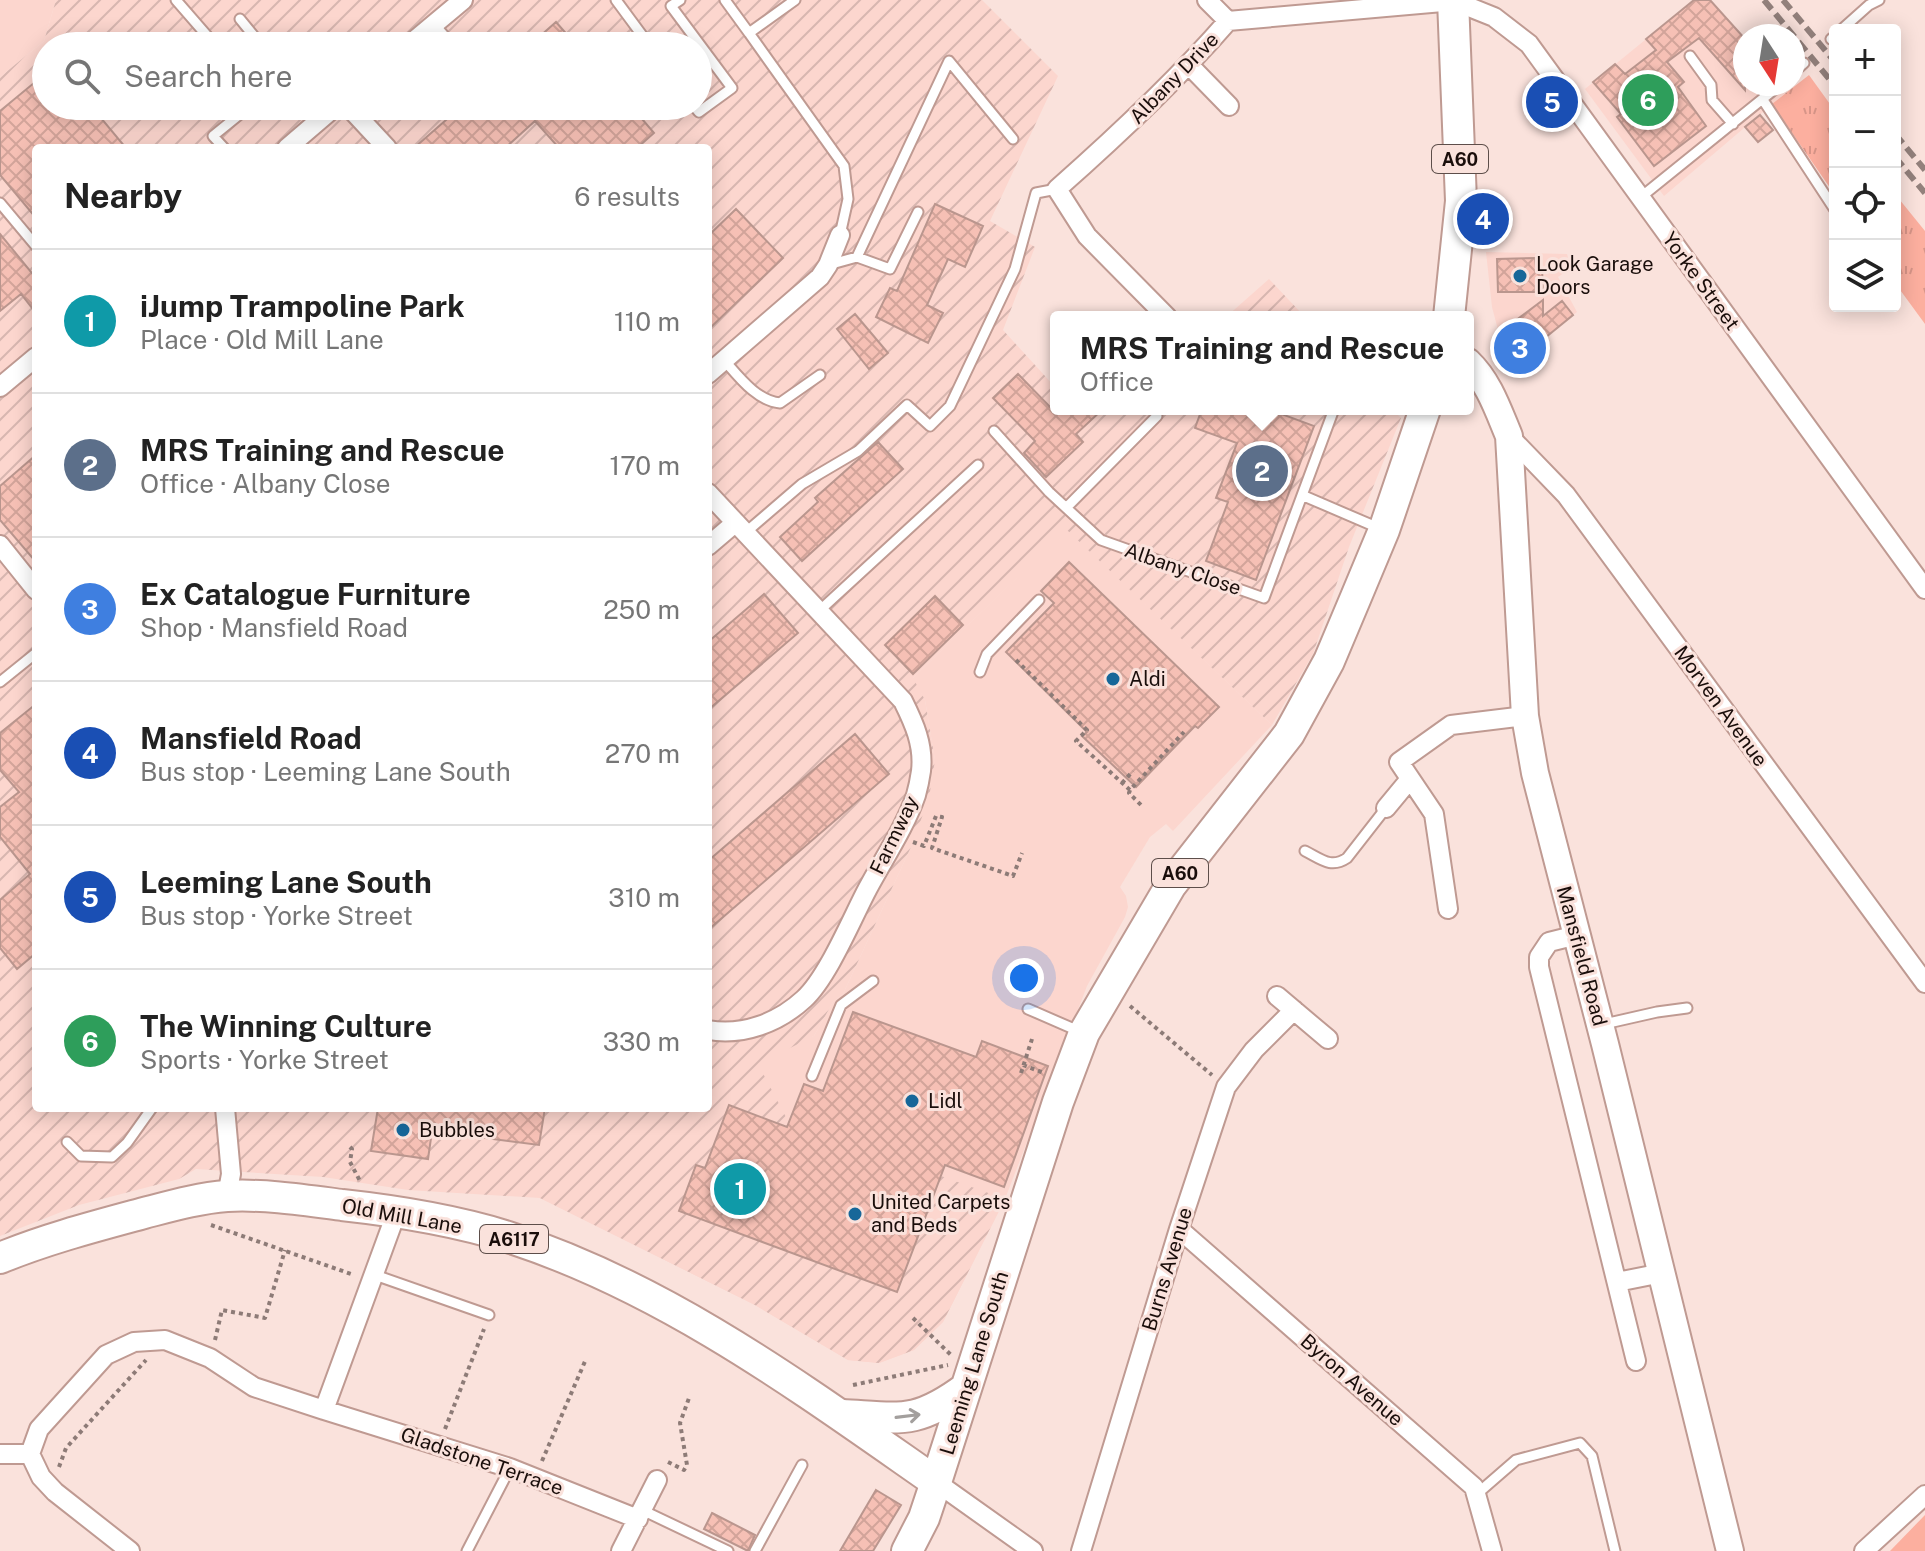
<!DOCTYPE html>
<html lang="en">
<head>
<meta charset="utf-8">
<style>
  :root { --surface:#fff; --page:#f2f2f2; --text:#222; --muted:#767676; --line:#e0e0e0; --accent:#b45309 }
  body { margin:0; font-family:"Public Sans",sans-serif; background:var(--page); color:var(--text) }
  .controls { position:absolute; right:24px; top:24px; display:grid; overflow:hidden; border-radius:8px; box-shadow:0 4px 20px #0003 }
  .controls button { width:72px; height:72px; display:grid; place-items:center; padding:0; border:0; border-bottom:2px solid var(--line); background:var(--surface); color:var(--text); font:40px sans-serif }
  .compass { position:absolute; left:1733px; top:24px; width:72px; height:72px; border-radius:50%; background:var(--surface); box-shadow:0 4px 20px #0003; rotate:168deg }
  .you { position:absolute; left:1024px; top:978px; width:28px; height:28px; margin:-20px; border:6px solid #fff; border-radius:50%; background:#1a73e8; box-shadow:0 0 0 12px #1a73e833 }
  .badge { display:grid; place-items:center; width:52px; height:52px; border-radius:50%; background:var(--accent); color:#fff; font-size:26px; font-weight:700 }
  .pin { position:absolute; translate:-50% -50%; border:4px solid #fff; box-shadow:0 2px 8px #0006 }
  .popup { position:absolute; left:1050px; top:311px; width:424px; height:104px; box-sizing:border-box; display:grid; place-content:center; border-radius:8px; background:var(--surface); filter:drop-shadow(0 2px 6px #0005); font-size:26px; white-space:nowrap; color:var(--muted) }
  .popup b { font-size:30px; color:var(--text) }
  .popup::after { content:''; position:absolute; left:50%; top:100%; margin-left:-16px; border:16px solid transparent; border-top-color:var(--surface) }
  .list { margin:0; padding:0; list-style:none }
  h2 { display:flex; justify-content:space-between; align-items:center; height:104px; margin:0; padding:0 32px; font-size:34px }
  h2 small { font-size:26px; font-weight:400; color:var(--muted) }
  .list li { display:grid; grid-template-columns:52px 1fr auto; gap:24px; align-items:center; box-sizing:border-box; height:144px; padding:0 32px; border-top:2px solid var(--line) }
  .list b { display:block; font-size:30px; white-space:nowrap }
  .list p { margin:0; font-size:26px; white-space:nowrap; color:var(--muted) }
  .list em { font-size:26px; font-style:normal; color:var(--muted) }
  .icon { flex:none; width:44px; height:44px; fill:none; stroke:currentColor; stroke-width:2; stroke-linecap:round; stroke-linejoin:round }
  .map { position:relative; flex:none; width:1925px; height:1551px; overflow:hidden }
  .search { position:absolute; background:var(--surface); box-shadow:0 4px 20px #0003; left:32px; top:32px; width:680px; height:88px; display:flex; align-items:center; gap:20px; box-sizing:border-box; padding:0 28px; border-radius:44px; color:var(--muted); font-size:30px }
  .panel { position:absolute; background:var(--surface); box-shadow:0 4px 20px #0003; left:32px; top:144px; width:680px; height:968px; border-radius:8px }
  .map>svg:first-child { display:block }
  .built { fill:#fcd6ce }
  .industrial { fill:url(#industrial-furrows); fill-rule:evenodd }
  .grass { fill:url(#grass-tufts) }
  .park { fill:#fcaf9f }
  .building { fill:url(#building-cross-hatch); stroke:#ba968e; stroke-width:2 }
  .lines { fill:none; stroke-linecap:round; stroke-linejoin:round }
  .service-casing { stroke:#bf9a92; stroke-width:13 }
  .minor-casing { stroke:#bf9a92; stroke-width:22 }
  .secondary-casing { stroke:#bf9a92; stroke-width:30 }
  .primary-casing { stroke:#bf9a92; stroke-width:34 }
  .trunk-casing { stroke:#bf9a92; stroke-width:34 }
  .path { stroke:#8d7b77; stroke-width:4; stroke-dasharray:4 4; stroke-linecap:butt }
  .service { stroke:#fff; stroke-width:9 }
  .minor { stroke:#fff; stroke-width:18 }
  .secondary { stroke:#fff; stroke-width:26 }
  .primary { stroke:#fff; stroke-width:30 }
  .trunk { stroke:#fff; stroke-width:30 }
  .rail { stroke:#93817c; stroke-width:6; stroke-dasharray:12 6; stroke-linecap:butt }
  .oneway { stroke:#a39f9d }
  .poi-dot { fill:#176799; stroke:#fae2dc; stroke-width:3 }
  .labels { text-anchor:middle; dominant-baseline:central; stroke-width:6; stroke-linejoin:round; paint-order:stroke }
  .shield { fill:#fae2dc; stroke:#5d4e4a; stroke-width:2 }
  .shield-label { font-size:18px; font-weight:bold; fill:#1a0e0b }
  .street-label { font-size:20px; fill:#1a0e0b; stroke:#fae2dc }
  .poi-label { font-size:20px; fill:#1a0e0b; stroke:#fae2dc; text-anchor:start }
</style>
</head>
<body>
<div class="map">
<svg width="1925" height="1551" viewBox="0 0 1925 1551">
  <defs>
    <pattern id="industrial-furrows" width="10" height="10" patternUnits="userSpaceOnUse" patternTransform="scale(2)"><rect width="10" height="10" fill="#fcd6ce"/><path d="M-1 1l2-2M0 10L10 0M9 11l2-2" fill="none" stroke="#d7b6b0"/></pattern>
    <pattern id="grass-tufts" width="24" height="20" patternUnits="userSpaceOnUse" patternTransform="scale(2)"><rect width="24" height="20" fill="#fcaf9f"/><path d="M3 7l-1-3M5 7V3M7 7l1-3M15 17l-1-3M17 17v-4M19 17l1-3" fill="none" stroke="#d79588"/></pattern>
    <pattern id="building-cross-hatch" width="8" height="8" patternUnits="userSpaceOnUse" patternTransform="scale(2)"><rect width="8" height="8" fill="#f6c0b5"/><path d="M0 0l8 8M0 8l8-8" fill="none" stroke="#d2a49a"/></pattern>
  </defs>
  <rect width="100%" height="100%" fill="#fae2dc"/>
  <path class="built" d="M 0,0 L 56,0 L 44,41 L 0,77 Z
    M 1694,0 L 1710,0 L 1745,84 L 1785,84 L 1790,89 L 1664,196 L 1585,89 Z
    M 1486,252 L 1567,254 L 1571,268 L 1558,277 L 1577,312 L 1508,367 L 1492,307 Z
    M 1067,529 L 1272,725 L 1173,831 L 1166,824 L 1150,837 L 1120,887 L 1126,896 L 1128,907 L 1125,917 L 1087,986 L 1005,1199 L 943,1322 L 914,1350 L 879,1363 L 848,1360 L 755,1305 L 540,1198 L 708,1108 L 708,1073 L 814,1036 L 833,1002 L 843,994 L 911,847 L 935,760 L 925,700 L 912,679 Z"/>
  <path class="industrial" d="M 56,0 L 982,0 L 1058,76 L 990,221 L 1035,247 L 1003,330 L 1056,388 L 1056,409 L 1392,409 L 1401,418 L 1349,547 L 1313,654 L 1272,725 L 1067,530 L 913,678 L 925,700 L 935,760 L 929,798 L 911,847 L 843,994 L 833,1002 L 814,1036 L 758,1064 L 788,1121 L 1005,1199 L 943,1322 L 914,1350 L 879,1363 L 848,1360 L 755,1305 L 540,1198 L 408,1190 L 323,1177 L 196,1169 L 179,1179 L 79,1205 L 0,1236 L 0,77 L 44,41 ZM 46,46 L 698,46 L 698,106 L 46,106 ZM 36,148 L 708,148 L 708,1108 L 36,1108 Z
    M 1269,279 L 1305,317 L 1226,317 Z"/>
  <path class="grass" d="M 1809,75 L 1835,111 L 1835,195 L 1772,104 Z
    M 1895,194 L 1925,231 L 1925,324 L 1895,283 Z"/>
  <path class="park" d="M 1925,1515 L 1925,1551 L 1890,1551 Z"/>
  <path class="building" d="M 1694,0 L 1710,0 L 1745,39 L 1745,90 L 1699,38 L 1667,62 L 1684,82 L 1678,87 L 1706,126 L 1654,166 L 1617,117 L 1621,114 L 1593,82 L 1615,64 L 1625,74 L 1656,50 L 1646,39 Z
    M 556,22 L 577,46 L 529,46 Z
    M 46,73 L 46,106 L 91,106 L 126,148 L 36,148 L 36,218 L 0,175 L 0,111 Z
    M 462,106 L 631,106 L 654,133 L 637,148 L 559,148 L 535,121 L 505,148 L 414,148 Z
    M 1760,115 L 1773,130 L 1758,142 L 1745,127 Z
    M 935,204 L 983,226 L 965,267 L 948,259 L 927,305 L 943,313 L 928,343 L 876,317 L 890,288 L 897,291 Z
    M 736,209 L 783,258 L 708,330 L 708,236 Z
    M 0,234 L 36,278 L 36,313 L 21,294 L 0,311 Z
    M 1535,258 L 1536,268 L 1542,268 L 1543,292 L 1498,292 L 1497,259 Z
    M 1543,300 L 1543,316 L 1562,301 L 1573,315 L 1513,364 L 1500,332 Z
    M 855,314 L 888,353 L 869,369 L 837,329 Z
    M 1018,374 L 1052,409 L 1103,409 L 1076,434 L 1083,442 L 1046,477 L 1024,453 L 1035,441 L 993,398 Z
    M 1202,409 L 1268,409 L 1314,426 L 1256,580 L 1206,561 L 1228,502 L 1216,498 L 1237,443 L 1195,428 Z
    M 878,442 L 903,469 L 802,561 L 780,537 L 818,502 L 815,498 Z
    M 36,455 L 36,562 L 0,520 L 0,486 Z
    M 1069,562 L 1219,707 L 1198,728 L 1195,726 L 1136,787 L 1082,736 L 1087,732 L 1006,652 L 1054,603 L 1041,591 Z
    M 764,594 L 798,633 L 708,710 L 708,642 Z
    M 935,596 L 963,625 L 913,674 L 885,645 Z
    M 36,704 L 36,953 L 17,969 L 0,948 L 0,900 L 30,874 L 0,837 L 0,807 L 19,792 L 0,770 L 0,733 Z
    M 855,734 L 889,774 L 708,930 L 708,861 Z
    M 853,1012 L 976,1057 L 982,1041 L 1048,1066 L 1004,1187 L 945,1165 L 897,1292 L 679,1211 L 696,1165 L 705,1168 L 729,1105 L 787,1127 L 804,1084 L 823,1091 Z
    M 378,1108 L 545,1108 L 539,1145 L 432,1131 L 428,1159 L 371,1151 Z
    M 876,1490 L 901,1505 L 873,1551 L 840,1551 Z
    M 712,1513 L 755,1535 L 748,1551 L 704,1529 Z"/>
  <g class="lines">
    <defs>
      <path id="service" d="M 176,0 L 216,46
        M 616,0 L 650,46
        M 680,0 L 671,6 L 732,88 L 699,112 L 694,106
        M 725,0 L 749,33 L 795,0
        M 240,19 L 262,46
        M 434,24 L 453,46
        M 1841,30 L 1869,5 L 1879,0
        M 749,33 L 844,166 L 848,199 L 840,235
        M 1831,39 L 1835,36
        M 1690,56 L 1711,85 L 1712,100 L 1733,124
        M 1793,73 L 1804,63
        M 1763,100 L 1835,210
        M 224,148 L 213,136 L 250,106
        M 1641,197 L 1781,84
        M 0,203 L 36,246
        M 857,257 L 949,61 L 1013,139
        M 828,265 L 857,257 L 890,269 L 918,212
        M 724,360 C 739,377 757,401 780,403 L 820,375
        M 994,431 L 1049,492 L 1101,540 L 1264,598 L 1334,409
        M 1304,496 L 1381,529
        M 1067,507 L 1157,416
        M 745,533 L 802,484 L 858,451 L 907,405 L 930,426 L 950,406 L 1015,269 L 1036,193 L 1057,189
        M 818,612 L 978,465
        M 980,672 L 987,654 L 1039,600
        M 0,682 L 36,653
        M 1305,851 C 1321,859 1331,869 1347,858 L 1386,808
        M 1028,1009 L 1081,1032
        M 1604,1024 L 1657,1012 L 1687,1008
        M 812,1076 L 841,1005 L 873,981
        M 67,1142 L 81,1156 L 112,1157 L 127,1143 L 152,1108
        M 375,1275 L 489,1315
        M 1478,1493 L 1516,1460 L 1580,1443 L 1592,1456 L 1615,1551
        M 642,1510 L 728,1551
        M 467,1551 L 510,1468
        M 755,1551 L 802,1465"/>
      <path id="minor" d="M 1207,0 L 1228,21
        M 408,46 L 463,0
        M 1189,65 L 1229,106
        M 348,106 L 387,148
        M 287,148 L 336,106
        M 1167,317 L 1087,236 L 1057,189 C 1117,136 1175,82 1228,21 L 1454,1 L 1494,17 L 1529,44 L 1925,589
        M 708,374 L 820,277 L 828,265 L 840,235
        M 0,387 L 36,357
        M 1509,436 L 1566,495 L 1925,983
        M 708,493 L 903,701 C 914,723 924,745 921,771 C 920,778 918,788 916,795 C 905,827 884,858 868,888 C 852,918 828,977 804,999 C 778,1023 743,1036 708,1030
        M 0,545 L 36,590
        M 708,546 L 735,523
        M 1386,808 L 1410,779
        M 1448,909 L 1434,814 L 1399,762 L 1451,725 L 1525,716
        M 1577,935 L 1549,942 L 1539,957 L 1539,967 L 1636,1361
        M 1277,996 L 1328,1039
        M 225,1108 L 231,1174 L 227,1196
        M 1179,1229 L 1474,1487 L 1492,1551
        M 1617,1282 L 1662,1273
        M 324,1410 L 510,1468 L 638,1519
        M 0,1454 L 30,1454
        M 30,1454 L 39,1429 L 106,1355 L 134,1342 L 165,1340 L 210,1358 L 254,1387 L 324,1410 L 397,1211
        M 30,1454 L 41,1477 L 55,1492 L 130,1551
        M 936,1482 L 1033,1551
        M 621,1551 L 657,1480
        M 1081,1551 L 1179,1229 L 1226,1087 L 1254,1050 L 1294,1010
        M 1864,1551 L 1925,1495"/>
      <path id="secondary" d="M 1468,362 C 1489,382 1498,410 1509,436 L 1525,716 L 1535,773 L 1605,1044 L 1730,1551"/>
      <path id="primary" d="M 0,1258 C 46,1239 96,1226 144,1213 C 171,1206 199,1198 227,1196 C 265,1194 304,1200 342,1205 C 397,1211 454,1220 508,1237 C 666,1288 801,1388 936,1482"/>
      <path id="trunk" d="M 1449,317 L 1461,201 L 1453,0
        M 842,1415 C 901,1418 916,1425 966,1388
        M 907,1551 L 924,1518 L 936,1482 L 1058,1102 L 1084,1033 L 1171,885 L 1289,734 L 1329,661 L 1356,597 L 1384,530 L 1425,409"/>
    </defs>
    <use href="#service" class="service-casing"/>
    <use href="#minor" class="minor-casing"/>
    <use href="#secondary" class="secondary-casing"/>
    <use href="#primary" class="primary-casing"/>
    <use href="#trunk" class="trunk-casing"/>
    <path class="path" d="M 1016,660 L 1087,730 L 1076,741 L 1130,790 L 1184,732
      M 1122,783 L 1133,771
      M 1130,790 L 1129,793 L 1142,806
      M 913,842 L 924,846 L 936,816 L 942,817 L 932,848 L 1013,876 L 1022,853
      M 1130,1006 L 1212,1075
      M 1023,1065 L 1044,1073
      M 1021,1073 L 1032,1039
      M 350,1147 L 352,1149 L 350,1162 L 360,1181
      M 211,1225 L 354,1275
      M 913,1318 L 951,1355
      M 215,1340 L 222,1310 L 265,1318 L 285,1250
      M 853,1385 L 948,1365
      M 445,1429 L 484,1329
      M 542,1461 L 586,1359
      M 668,1462 L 684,1470 L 687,1465 L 680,1423 L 689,1398
      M 59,1467 L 66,1448 L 146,1360"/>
    <use href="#service" class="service"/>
    <use href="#minor" class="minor"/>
    <use href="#secondary" class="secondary"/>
    <use href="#primary" class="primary"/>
    <use href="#trunk" class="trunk"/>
    <path class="rail" d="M 1764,0 L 1835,86
      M 1783,0 L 1835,62
      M 1895,134 L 1925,170
      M 1895,157 L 1925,193"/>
  </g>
  <defs><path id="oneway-shaft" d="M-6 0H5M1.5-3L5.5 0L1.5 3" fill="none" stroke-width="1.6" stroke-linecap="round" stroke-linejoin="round" transform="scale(2)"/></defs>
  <use class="oneway" href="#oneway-shaft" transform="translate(908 1416) rotate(-7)"/>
  <g class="poi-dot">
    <circle cx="1520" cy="276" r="8"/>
    <circle cx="1113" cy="679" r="8"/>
    <circle cx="912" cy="1101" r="8"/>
    <circle cx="403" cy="1130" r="8"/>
    <circle cx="855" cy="1214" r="8"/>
  </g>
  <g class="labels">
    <g class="shield">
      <rect x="1432" y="145" width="56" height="28" rx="6"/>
      <rect x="1152" y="859" width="56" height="28" rx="6"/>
      <rect x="480" y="1225" width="68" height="28" rx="6"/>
    </g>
    <g class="shield-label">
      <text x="1460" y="159">A60</text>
      <text x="1180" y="873">A60</text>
      <text x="514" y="1239">A6117</text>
    </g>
    <g class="street-label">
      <text transform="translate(1174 78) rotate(-46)">Albany Drive</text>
      <text transform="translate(1701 281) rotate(54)">Yorke Street</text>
      <text transform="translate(1183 569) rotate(19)">Albany Close</text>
      <text transform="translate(1721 706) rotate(54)">Morven Avenue</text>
      <text transform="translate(894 835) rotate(-64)">Farmway</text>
      <text transform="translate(1582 956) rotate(75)">Mansfield Road</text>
      <text transform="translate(402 1216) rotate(10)">Old Mill Lane</text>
      <text transform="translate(1167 1269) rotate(-73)">Burns Avenue</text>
      <text transform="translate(974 1363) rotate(-73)">Leeming Lane South</text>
      <text transform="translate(1352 1380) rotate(41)">Byron Avenue</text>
      <text transform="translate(482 1461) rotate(19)">Gladstone Terrace</text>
    </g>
    <g class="poi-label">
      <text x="1536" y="264">Look Garage<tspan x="1536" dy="23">Doors</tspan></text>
      <text x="1129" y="679">Aldi</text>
      <text x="928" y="1101">Lidl</text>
      <text x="419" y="1130">Bubbles</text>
      <text x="871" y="1202">United Carpets<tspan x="871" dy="23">and Beds</tspan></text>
    </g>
  </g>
</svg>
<div class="controls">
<button>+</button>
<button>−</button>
<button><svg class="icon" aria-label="locate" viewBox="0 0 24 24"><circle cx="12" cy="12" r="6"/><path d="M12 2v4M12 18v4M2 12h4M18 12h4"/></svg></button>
<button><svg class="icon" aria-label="layers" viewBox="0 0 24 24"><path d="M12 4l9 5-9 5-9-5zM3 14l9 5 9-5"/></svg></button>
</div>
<svg class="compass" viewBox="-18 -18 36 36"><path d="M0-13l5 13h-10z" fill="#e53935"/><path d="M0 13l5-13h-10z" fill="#767676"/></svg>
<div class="you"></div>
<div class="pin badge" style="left:740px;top:1189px;background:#0f9aa8">1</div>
<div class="pin badge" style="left:1262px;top:471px;background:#5c6f8a">2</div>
<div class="popup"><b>MRS Training and Rescue</b>Office</div>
<div class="pin badge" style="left:1520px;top:348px;background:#3f7fe0">3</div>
<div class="pin badge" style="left:1483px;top:219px;background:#1a4fb4">4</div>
<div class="pin badge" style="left:1552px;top:102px;background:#1a4fb4">5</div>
<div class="pin badge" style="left:1648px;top:100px;background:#2e9e5b">6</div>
<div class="search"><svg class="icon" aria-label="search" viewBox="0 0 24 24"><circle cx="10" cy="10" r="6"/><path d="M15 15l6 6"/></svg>Search here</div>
<section class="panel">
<h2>Nearby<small>6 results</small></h2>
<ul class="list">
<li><span class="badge" style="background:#0f9aa8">1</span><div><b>iJump Trampoline Park</b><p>Place · Old Mill Lane</p></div><em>110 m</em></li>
<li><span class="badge" style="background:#5c6f8a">2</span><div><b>MRS Training and Rescue</b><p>Office · Albany Close</p></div><em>170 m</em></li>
<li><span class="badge" style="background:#3f7fe0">3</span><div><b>Ex Catalogue Furniture</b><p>Shop · Mansfield Road</p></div><em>250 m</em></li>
<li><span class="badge" style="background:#1a4fb4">4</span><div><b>Mansfield Road</b><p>Bus stop · Leeming Lane South</p></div><em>270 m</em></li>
<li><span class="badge" style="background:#1a4fb4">5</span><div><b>Leeming Lane South</b><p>Bus stop · Yorke Street</p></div><em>310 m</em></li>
<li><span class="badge" style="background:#2e9e5b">6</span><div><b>The Winning Culture</b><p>Sports · Yorke Street</p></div><em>330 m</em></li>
</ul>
</section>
</div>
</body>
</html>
